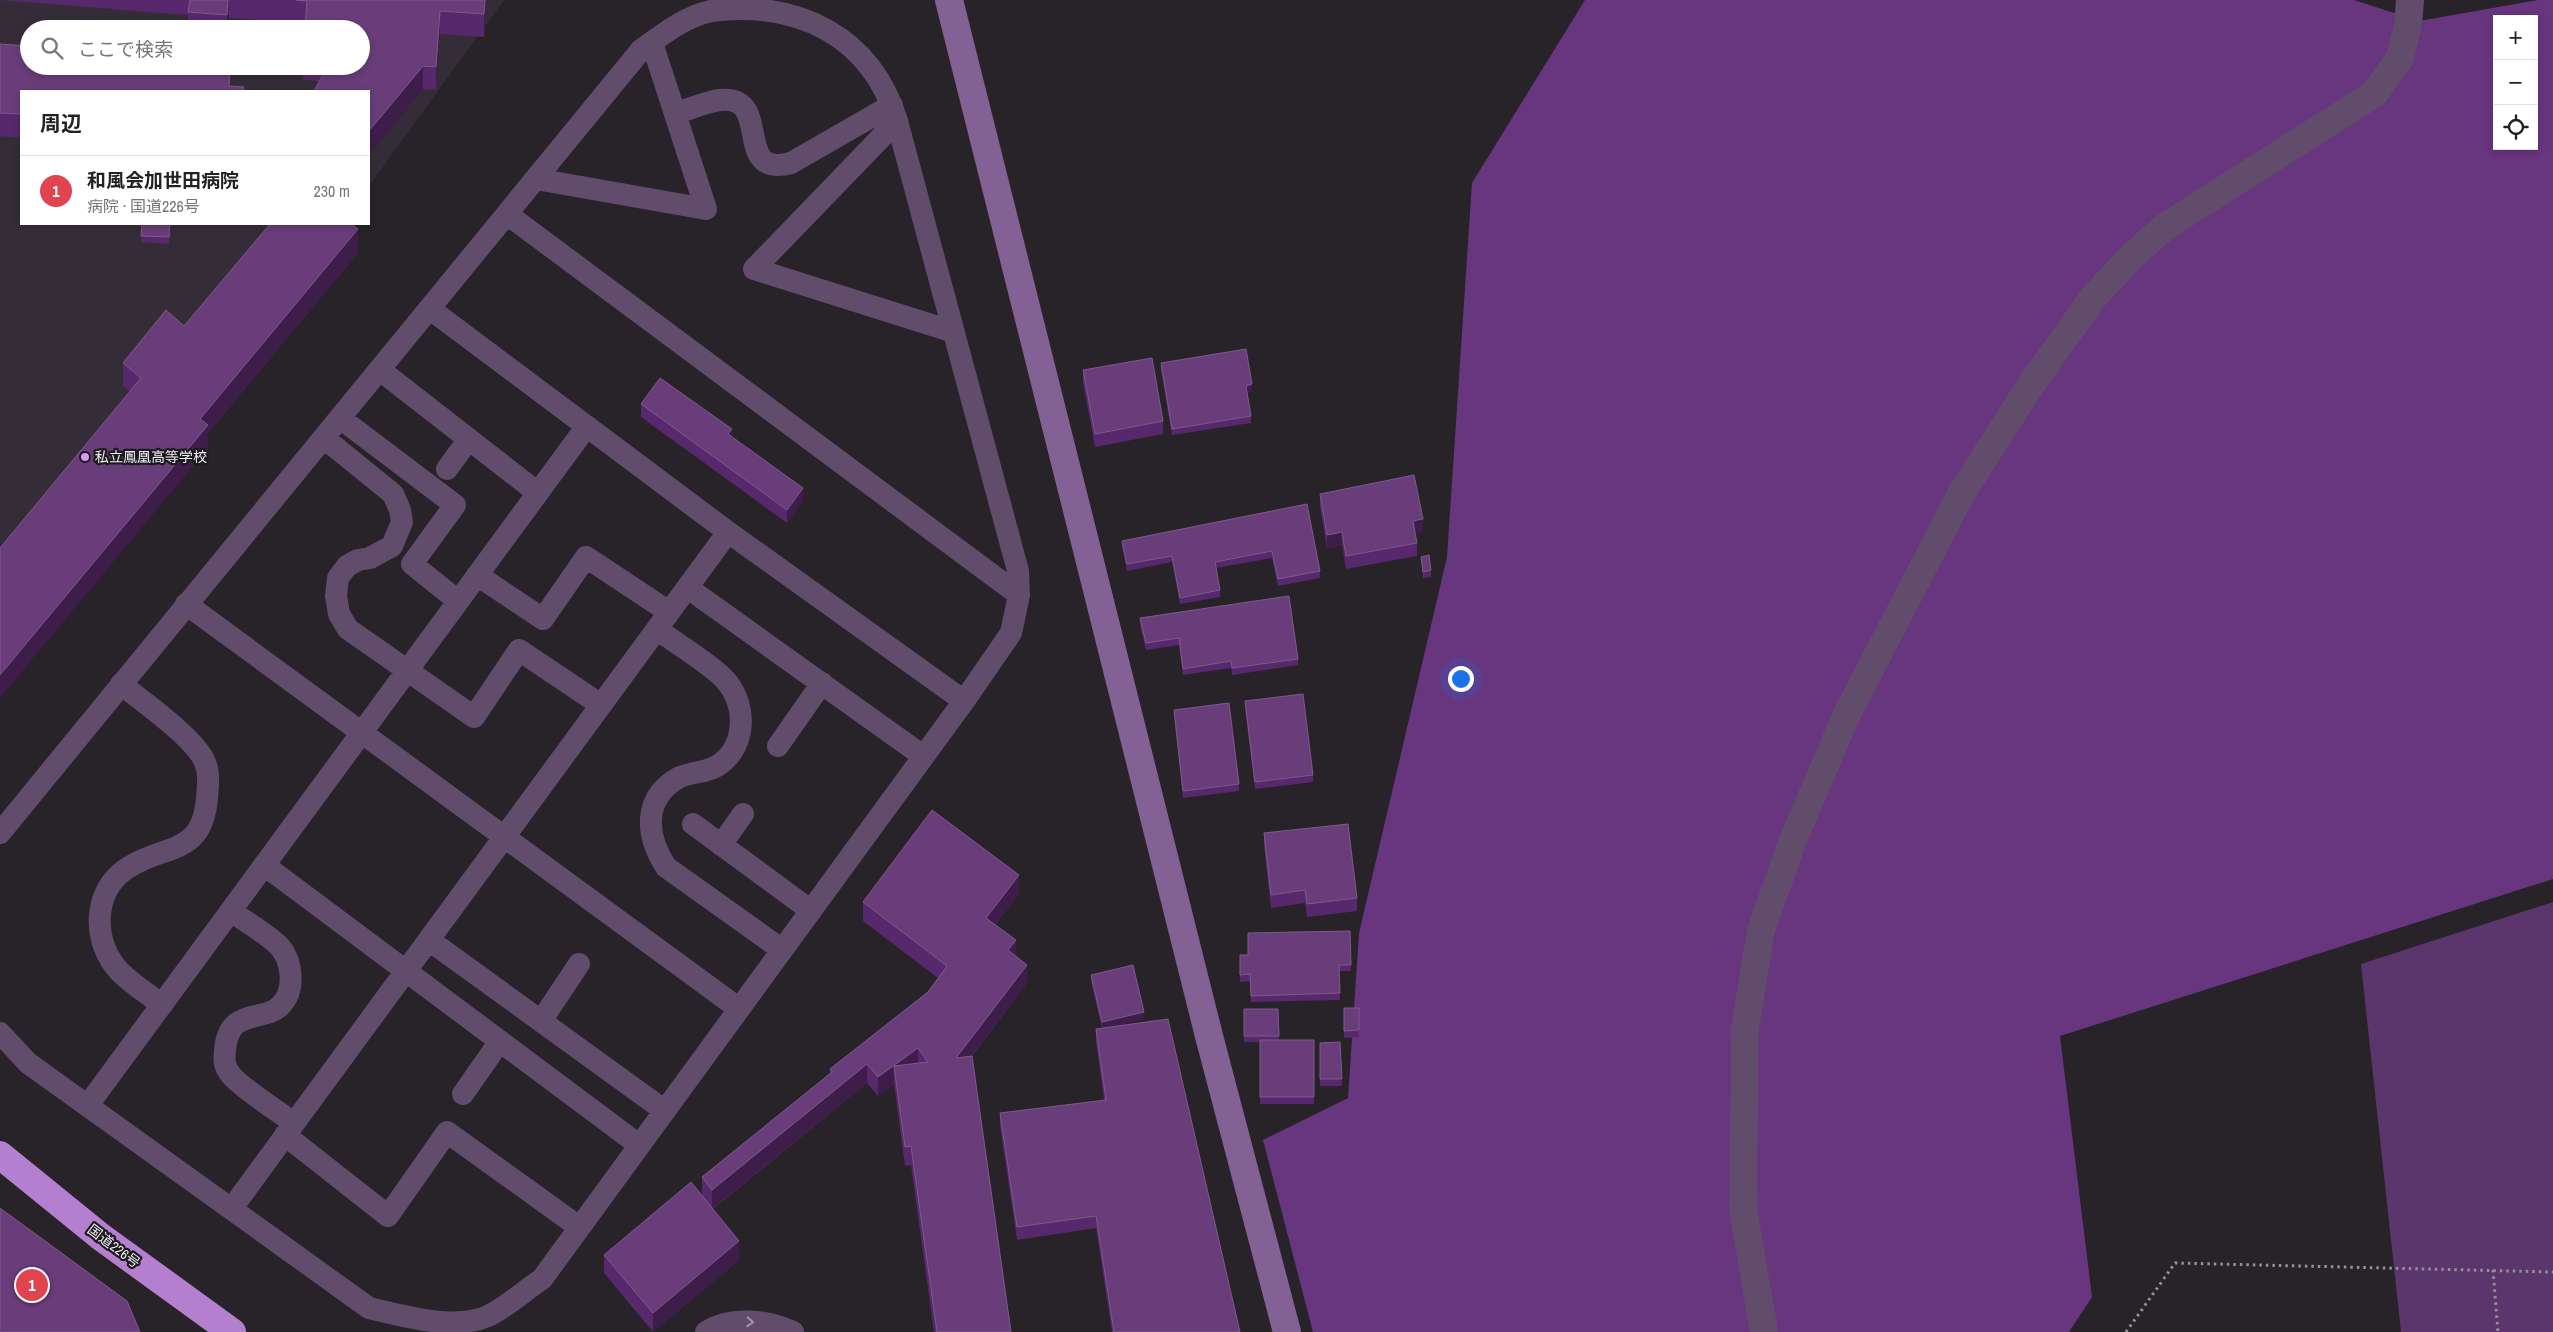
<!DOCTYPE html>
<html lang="ja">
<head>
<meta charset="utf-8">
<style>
  :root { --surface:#fff; --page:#f2f2f2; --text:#222; --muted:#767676; --line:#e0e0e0; --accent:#745882 }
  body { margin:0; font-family:"Archivo Narrow","Noto Sans JP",sans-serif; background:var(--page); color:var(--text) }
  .controls { position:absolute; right:15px; top:15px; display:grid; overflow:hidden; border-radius:0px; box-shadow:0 2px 8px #0003 }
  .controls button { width:45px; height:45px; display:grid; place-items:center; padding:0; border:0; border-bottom:1px solid var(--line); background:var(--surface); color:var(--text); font:25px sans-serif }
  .you { position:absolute; left:1460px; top:678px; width:18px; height:18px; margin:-12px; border:4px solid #fff; border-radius:50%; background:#1a73e8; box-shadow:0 0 0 8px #1a73e833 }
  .badge { display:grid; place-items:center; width:32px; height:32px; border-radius:50%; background:var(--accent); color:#fff; font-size:16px; font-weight:700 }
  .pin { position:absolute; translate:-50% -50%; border:2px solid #fff; box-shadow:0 1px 5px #0006 }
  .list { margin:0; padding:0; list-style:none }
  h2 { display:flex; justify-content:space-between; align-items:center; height:65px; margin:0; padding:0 20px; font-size:21px }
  h2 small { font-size:16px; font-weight:400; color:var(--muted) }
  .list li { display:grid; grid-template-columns:32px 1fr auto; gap:15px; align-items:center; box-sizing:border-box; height:70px; padding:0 20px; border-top:1px solid var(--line) }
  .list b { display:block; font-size:19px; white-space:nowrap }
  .list p { margin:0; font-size:16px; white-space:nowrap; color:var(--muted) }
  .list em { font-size:16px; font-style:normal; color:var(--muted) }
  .icon { flex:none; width:28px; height:28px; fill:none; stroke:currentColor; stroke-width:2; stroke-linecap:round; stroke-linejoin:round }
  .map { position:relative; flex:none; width:2553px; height:1332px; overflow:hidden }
  .search { position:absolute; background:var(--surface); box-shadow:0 2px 8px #0003; left:20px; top:20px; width:350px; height:55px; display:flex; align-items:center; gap:12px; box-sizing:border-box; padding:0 18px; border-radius:28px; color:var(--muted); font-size:19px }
  .panel { position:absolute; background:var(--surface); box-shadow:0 2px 8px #0003; left:20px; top:90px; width:350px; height:135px; border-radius:0px }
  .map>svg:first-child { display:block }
  .built { fill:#342d37; fill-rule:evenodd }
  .green { fill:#5b366c }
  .forest { fill:#68357f; fill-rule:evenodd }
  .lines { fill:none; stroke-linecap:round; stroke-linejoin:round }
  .path { stroke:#959297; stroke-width:3; stroke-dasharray:2.5 4; stroke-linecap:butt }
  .lane { stroke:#614c6c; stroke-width:22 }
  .street { stroke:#614c6c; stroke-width:28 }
  .secondary { stroke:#836194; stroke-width:28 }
  .highway { stroke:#b57fcf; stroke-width:28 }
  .wall { fill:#58286c }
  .shaded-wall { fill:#3e1d4b }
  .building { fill:#693d7a; stroke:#7e598d }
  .oneway { stroke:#a295a8 }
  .poi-dot { fill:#d99af7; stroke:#1d1a1f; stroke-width:2 }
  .labels { text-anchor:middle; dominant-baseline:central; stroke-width:4.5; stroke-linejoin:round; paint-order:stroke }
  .poi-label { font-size:14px; fill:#f1eef2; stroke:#1d1a1f; text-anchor:start }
  .street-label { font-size:14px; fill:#f1eef2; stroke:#1d1a1f }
</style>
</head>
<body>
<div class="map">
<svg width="2553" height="1332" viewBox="0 0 2553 1332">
  <rect width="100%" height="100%" fill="#272329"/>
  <path class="built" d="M 0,0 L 504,0 L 369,186 L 369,91 L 21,91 L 21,224 L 341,224 L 0,690 ZM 29,29 L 361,29 L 361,66 L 29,66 Z"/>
  <path class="green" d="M 2553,902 L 2553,1332 L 2401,1332 L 2361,964 Z"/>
  <path class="forest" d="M 1585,0 L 2354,0 L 2419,21 L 2538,0 L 2553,0 L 2553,879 L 2060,1036 L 2092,1297 L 2069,1332 L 1313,1332 L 1263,1140 L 1348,1098 L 1359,933 L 1447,557 L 1472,183 ZM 2497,19 L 2534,19 L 2534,146 L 2497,146 Z"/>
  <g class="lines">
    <path class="path" d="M 2493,1270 L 2498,1332
      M 2126,1332 L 2175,1263 L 2553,1272"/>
    <path class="lane" d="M 675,114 C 689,109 705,102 720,100 C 774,94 731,179 791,163 L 892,105
      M 897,121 L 754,269 L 954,332
      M 536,179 L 706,209 L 652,43
      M 507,214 L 1019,595
      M 430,309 L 728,532 L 964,701
      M 380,370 L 538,493
      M 340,418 L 455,505 L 412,564 L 458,601
      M 324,438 L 393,494 L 400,510 L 402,522 L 392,546 L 370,558 L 358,560 L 347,566 L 338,578 L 336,596 L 339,614 L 348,629 L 474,717 L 519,650 L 601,705
      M 447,469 L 469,439
      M 477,575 L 543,619 L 586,557 L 669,612
      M 688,588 L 923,756
      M 186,604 L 738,1008
      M 657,629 C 675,643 714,666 727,682 C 748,708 746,750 715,767 C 704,773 690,772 678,778 C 642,799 646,836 666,867 L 781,949
      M 121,684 C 143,702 192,736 204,760 C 210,772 208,785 207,798 C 202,858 163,843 126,869 C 92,892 92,943 120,972 C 132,984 148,994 162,1005
      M 778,746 L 822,683
      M 693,824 L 810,910
      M 0,833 L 641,50 C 663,34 684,17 711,11 C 798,0 871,36 897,121 L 1018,571 L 1019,595 L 1011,633 L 964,701 L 542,1279 C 525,1290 507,1307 488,1316 C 454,1331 403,1316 369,1308 L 28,1063 L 0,1033
      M 721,845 L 743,814
      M 264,865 L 639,1145
      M 231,911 C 246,922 264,932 277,944 C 292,958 296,988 282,1004 C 265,1024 229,1005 225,1050 C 224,1060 224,1067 231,1075 C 240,1087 279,1112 294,1123
      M 429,940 L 665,1111
      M 541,1021 L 579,964
      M 463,1094 L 500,1041
      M 88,1105 L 587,426
      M 285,1135 L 388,1216 L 447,1132 L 579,1227
      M 232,1208 L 728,532
      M 706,1332 C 731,1316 768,1320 793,1332"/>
    <path class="street" d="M 1764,1332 L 1743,1208 L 1745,1029 L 1761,930 L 1793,840 L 1846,716 L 1961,494 L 2030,386 L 2093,298 L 2130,258 L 2166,226 L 2374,94 L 2400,58 L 2408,25 L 2410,0"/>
    <path class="secondary" d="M 949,0 L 1209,1036 L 1287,1332"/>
    <path class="highway" d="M 0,1155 L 101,1237 L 232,1332"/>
  </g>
  <path class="wall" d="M 0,0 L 487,0 L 484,37 L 440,34 L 436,90 L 303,80 L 303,66 L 361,66 L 305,24 L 229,18 L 228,29 L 188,29 L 188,15 Z
    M 0,44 L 21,91 L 21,138 L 0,136 Z
    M 142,224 L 170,224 L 169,244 L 141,242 Z
    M 358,253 L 208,433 L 208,448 L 123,386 L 123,363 L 184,326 Z
    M 1161,363 L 1252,391 L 1247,392 L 1251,416 L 1251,423 L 1172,435 L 1161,370 Z
    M 1083,370 L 1163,421 L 1163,434 L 1095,447 L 1083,383 Z
    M 641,404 L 732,437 L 803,501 L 787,523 L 641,417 Z
    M 1320,494 L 1423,532 L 1415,533 L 1417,543 L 1417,556 L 1346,569 L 1342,545 L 1327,548 L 1320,507 Z
    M 1307,504 L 1320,571 L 1320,578 L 1278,586 L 1272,558 L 1216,568 L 1220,590 L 1220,597 L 1180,604 L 1172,562 L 1127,571 L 1122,547 L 1122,541 Z
    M 1421,557 L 1431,570 L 1431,577 L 1423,578 Z
    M 1140,618 L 1298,659 L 1298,665 L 1232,675 L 1231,668 L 1183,675 L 1179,645 L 1146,650 L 1140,625 Z
    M 1245,701 L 1313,775 L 1313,782 L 1255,789 L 1245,708 Z
    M 1174,710 L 1239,784 L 1239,791 L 1183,798 L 1174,716 Z
    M 1264,833 L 1357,898 L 1357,911 L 1307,917 L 1305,903 L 1271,908 L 1264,846 Z
    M 1019,894 L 995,925 L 1016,956 L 1027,983 L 972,1056 L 1011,1332 L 934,1332 L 911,1165 L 905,1166 L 894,1084 L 878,1096 L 867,1083 L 713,1209 L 739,1260 L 653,1332 L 604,1273 L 604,1255 L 702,1195 L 702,1177 L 830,1074 L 830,1069 L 928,992 L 938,978 L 863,921 L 863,902 Z
    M 1350,931 L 1351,971 L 1339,971 L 1340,1000 L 1251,1002 L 1250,981 L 1240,982 L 1240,955 L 1248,955 Z
    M 1091,975 L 1144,1019 L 1105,1028 L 1240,1332 L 1112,1332 L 1096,1228 L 1017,1240 L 1000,1126 L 1000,1113 L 1104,1100 L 1096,1042 L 1096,1029 L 1102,1028 L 1091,982 Z
    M 1344,1008 L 1359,1008 L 1359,1037 L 1344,1038 Z
    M 1244,1009 L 1278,1009 L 1279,1040 L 1314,1040 L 1314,1104 L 1260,1104 L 1260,1042 L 1244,1042 Z
    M 1340,1042 L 1342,1086 L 1320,1086 L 1320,1043 Z"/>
  <path class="shaded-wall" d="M 228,0 L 229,18 L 228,29 L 227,29 L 227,15 Z
    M 485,0 L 487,0 L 484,37 L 484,14 Z
    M 440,11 L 440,34 L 436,90 L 436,67 Z
    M 423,66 L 423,89 L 369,155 L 369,131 Z
    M 358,229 L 358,253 L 208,433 L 208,448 L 0,698 L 0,675 L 200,419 Z
    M 1252,384 L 1252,391 L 1246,392 L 1246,386 Z
    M 732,429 L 732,442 L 728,434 Z
    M 803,488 L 803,501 L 787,523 L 787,510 Z
    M 1423,519 L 1423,532 L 1413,534 L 1413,521 Z
    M 1342,532 L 1342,545 L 1327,548 L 1327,535 Z
    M 1019,875 L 1019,894 L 986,937 L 986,918 Z
    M 1016,940 L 1016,959 L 1008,950 Z
    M 1027,965 L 1027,983 L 956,1076 L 956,1058 Z
    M 1144,1012 L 1144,1019 L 1102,1029 L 1102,1022 Z
    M 918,1048 L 918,1066 L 894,1066 L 894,1084 L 878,1096 L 878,1077 Z
    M 867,1064 L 867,1083 L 712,1209 L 712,1190 Z
    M 739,1241 L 739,1260 L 653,1332 L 653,1313 Z"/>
  <path class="building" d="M 190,0 L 228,0 L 227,15 L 188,12 Z
    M 296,0 L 485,0 L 484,14 L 440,11 L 436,67 L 423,66 L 369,131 L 369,91 L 314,91 L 328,66 L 361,66 L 361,29 L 305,29 L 307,1 Z
    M 0,44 L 29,46 L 29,66 L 230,66 L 229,86 L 244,87 L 243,91 L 21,91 L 21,114 L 0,113 Z
    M 142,224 L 170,224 L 169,237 L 141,236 Z
    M 270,224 L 351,224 L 358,229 L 200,419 L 208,425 L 0,675 L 0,548 L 141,378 L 123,363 L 166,310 L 184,326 Z
    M 1246,349 L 1252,384 L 1246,386 L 1251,416 L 1172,429 L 1161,363 Z
    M 1152,358 L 1163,421 L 1095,434 L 1083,370 Z
    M 660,378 L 732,429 L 728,434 L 803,488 L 787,510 L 641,404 Z
    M 1414,475 L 1423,519 L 1413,521 L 1417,543 L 1346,556 L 1342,532 L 1327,535 L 1320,494 Z
    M 1307,504 L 1320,571 L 1278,579 L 1272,551 L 1215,562 L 1220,590 L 1180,598 L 1172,556 L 1127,564 L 1122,541 Z
    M 1429,555 L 1431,570 L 1423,572 L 1421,557 Z
    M 1289,596 L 1298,659 L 1232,668 L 1231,661 L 1183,669 L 1179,638 L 1146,643 L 1140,618 Z
    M 1303,694 L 1313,775 L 1255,782 L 1245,701 Z
    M 1229,703 L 1239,784 L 1183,791 L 1174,710 Z
    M 932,810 L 1019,875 L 986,918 L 1016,940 L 1008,950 L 1027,965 L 956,1058 L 972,1056 L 1011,1332 L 937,1332 L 911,1146 L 905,1147 L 894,1066 L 928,1062 L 918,1048 L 878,1077 L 867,1064 L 712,1190 L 702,1177 L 832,1072 L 830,1069 L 928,992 L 947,966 L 863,902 Z
    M 1348,824 L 1357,898 L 1307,904 L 1305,890 L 1271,895 L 1264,833 Z
    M 1350,931 L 1351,965 L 1339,965 L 1340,993 L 1251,996 L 1250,974 L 1240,975 L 1240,955 L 1248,955 L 1248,933 Z
    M 1133,965 L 1144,1012 L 1102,1022 L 1091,975 Z
    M 1344,1008 L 1359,1008 L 1359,1030 L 1344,1031 Z
    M 1244,1009 L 1278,1009 L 1279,1036 L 1244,1036 Z
    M 1168,1019 L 1240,1332 L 1114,1332 L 1096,1216 L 1017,1227 L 1000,1113 L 1106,1100 L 1096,1029 Z
    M 1260,1040 L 1314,1040 L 1314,1097 L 1260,1097 Z
    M 1340,1042 L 1342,1079 L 1320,1079 L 1320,1043 Z
    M 691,1182 L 739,1241 L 653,1313 L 604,1255 Z
    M 0,1208 L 127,1301 L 140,1332 L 0,1332 Z"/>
  <defs><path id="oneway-chevron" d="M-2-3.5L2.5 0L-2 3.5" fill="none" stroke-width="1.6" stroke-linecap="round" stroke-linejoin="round" transform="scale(1.25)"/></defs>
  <use class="oneway" href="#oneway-chevron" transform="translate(750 1322) rotate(4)"/>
  <circle class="poi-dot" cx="85" cy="457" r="5"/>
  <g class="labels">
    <g class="poi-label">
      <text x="95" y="457">私立鳳凰高等学校</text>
    </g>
    <g class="street-label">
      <text transform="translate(114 1246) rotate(37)">国道226号</text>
    </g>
  </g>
</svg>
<div class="controls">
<button>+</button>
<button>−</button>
<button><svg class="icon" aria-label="locate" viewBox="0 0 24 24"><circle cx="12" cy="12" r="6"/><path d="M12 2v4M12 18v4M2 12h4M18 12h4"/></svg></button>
</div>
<div class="you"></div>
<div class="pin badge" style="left:32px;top:1285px;background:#e0444e">1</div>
<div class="search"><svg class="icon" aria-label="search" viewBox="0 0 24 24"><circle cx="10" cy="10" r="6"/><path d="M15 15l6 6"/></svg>ここで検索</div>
<section class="panel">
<h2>周辺<small></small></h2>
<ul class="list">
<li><span class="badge" style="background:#e0444e">1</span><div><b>和風会加世田病院</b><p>病院 · 国道226号</p></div><em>230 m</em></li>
</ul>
</section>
</div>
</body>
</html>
